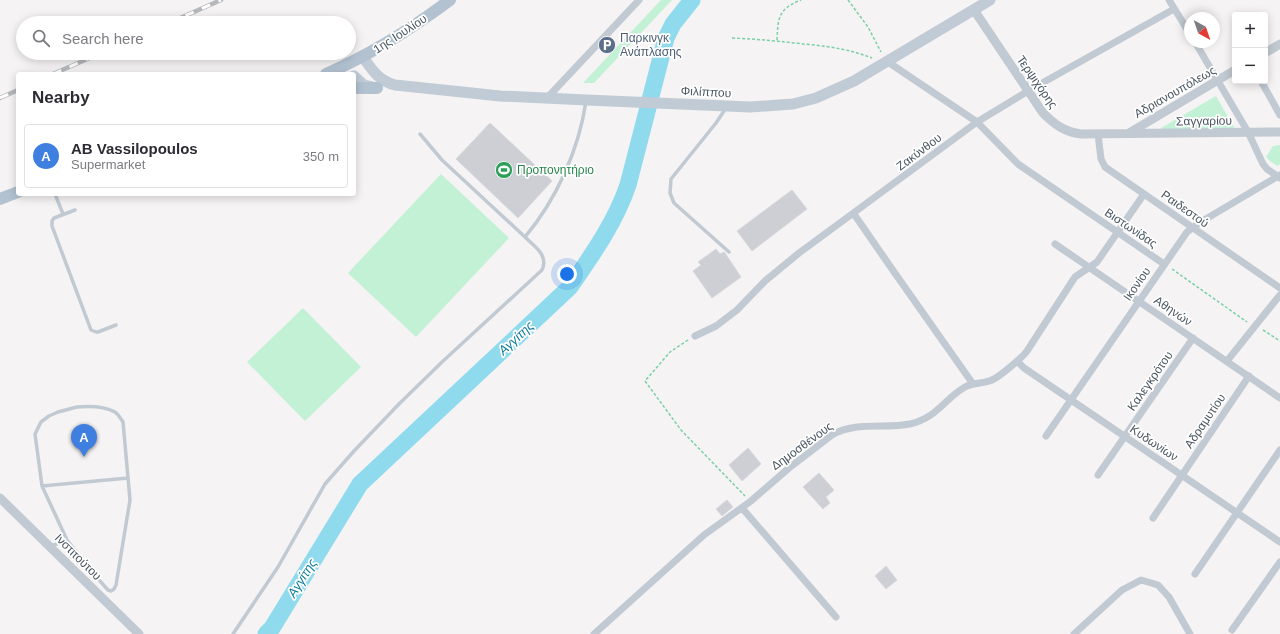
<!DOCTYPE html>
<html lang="en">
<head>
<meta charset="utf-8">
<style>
  :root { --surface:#fff; --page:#f7f7f7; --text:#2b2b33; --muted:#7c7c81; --line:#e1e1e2; --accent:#1a73e8 }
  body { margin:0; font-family:Helvetica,sans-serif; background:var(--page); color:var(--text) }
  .controls { position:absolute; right:12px; top:12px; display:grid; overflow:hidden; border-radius:4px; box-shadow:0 2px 10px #0003 }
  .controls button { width:36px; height:36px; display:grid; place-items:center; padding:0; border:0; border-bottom:1px solid var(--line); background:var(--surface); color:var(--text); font:20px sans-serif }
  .compass { position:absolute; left:1184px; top:12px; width:36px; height:36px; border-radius:50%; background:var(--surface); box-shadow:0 2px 10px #0003; rotate:140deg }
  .you { position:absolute; left:567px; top:274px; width:14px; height:14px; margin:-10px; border:3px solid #fff; border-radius:50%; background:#1a73e8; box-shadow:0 0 0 6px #1a73e833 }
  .badge { display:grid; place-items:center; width:26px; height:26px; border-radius:50%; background:var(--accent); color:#fff; font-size:13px; font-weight:700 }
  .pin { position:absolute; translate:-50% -33px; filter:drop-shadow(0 1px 2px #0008) }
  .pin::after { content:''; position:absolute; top:21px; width:14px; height:12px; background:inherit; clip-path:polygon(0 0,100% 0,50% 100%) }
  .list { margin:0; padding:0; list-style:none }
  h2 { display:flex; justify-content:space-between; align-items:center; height:52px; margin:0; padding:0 16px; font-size:17px }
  h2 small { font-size:13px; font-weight:400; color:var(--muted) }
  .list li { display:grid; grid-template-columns:26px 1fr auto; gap:12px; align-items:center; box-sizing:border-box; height:64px; margin:0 8px 8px; padding:0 8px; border:1px solid var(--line); border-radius:4px }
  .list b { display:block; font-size:15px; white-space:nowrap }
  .list p { margin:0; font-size:13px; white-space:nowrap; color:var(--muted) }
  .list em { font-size:13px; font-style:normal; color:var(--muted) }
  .icon { flex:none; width:22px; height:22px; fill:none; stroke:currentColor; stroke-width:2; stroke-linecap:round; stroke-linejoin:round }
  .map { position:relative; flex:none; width:1280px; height:634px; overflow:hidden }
  .search { position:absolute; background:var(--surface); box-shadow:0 2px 10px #0003; left:16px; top:16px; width:340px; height:44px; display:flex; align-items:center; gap:10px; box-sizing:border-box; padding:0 14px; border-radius:22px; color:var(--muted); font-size:15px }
  .panel { position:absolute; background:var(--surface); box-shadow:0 2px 10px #0003; left:16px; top:72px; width:340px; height:124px; border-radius:4px }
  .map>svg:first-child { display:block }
  .green { fill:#c3f1d5 }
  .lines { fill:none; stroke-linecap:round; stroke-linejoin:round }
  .river { stroke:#90daee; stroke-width:17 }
  .building { fill:#cdcfd5; stroke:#d7d9de }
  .path { stroke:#7ad0a6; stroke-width:1.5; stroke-dasharray:3 2; stroke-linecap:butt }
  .service { stroke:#c1cad2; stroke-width:3.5 }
  .minor { stroke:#c1cad2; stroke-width:7 }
  .tertiary { stroke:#c1cad2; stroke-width:9 }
  .secondary { stroke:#c1cbd6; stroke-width:11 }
  .primary { stroke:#b3c2d1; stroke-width:12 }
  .rail-casing { stroke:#b5b8bd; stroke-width:4.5 }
  .rail { stroke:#fff; stroke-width:3; stroke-dasharray:9; stroke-linecap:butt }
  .labels { text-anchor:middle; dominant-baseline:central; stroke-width:3.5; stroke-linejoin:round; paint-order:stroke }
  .street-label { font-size:12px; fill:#4a5661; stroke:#fff }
  .service-label { font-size:12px; fill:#4e5e75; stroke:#fff; text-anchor:start }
  .leisure-label { font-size:12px; fill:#27864d; stroke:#fff; text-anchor:start }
  .water-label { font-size:13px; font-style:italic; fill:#0c7c9b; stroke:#fff }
</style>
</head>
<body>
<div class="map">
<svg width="1280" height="634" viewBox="0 0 1280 634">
  <rect width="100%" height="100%" fill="#f5f3f3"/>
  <path class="green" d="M 661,0 L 672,0 L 594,83 L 583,83 Z
    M 1216,96 L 1235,129 L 1162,129 L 1161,128 Z
    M 1280,145 L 1280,164 L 1278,166 L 1271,162 L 1266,157 L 1273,146 Z
    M 441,174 L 509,238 L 416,337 L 348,273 Z
    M 303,308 L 361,367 L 305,421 L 247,362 Z"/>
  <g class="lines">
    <path class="river" d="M 266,634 L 272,628 L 360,484 L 570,287 C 592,255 615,223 628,185 L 666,38 L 673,24 L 692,0"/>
  </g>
  <path class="building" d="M 490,123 L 552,181 L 518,218 L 456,159 Z
    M 792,190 L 807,209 L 752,251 L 737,231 Z
    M 716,249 L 720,254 L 724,252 L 725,253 L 741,277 L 712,298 L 693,271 L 701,265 L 698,262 Z
    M 748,448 L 761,464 L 742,481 L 729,465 Z
    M 819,473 L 834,490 L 826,497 L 830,503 L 823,509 L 803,487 Z
    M 727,500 L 733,507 L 722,516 L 716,509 Z
    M 886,566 L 897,580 L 886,589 L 875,576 Z"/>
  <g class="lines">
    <path class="path" d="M 848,0 L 868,27 L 881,52
      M 732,38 C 756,39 779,41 803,44 C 827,46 849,49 872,58
      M 777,40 C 778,18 778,9 801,0
      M 1172,269 L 1247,322
      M 1263,330 L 1280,341
      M 688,340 L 670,352 L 645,381 L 681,430 L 745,496"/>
    <path class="service" d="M 726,108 L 716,123 L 671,179 L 670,193 L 674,203 L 729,252
      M 420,134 L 442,160 L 525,237
      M 55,194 L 63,214
      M 75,210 L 54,218 L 52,221 L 52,226 L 91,330 L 96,332 L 98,332 L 116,325
      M 77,407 C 89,406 104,406 115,412 C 118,414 121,419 123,422 L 130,500 L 116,585 L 114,589 L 111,591 L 108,590 L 100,581 L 67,540 L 42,486 L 35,434 L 41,422 L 49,416 L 58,412 Z
      M 42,486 L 128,478
      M 51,546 L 67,540
      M 233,634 L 278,567 L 325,484 L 354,451 L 399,404 L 442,362 L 542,270 C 549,255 534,246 525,237 C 556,200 579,150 586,101"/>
    <path class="minor" d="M 1169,0 L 1190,34
      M 1195,42 L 1248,132 L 1263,164 L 1267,169 L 1280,178
      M 888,62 L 977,122 L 1018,164 L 1164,264
      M 1261,81 L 1280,115
      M 547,98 L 639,0
      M 1098,134 L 1101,159 L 1105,167 L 1280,288
      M 854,214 L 892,269 L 973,384
      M 1055,244 L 1280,398
      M 695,336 L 716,326 L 737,310 L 765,281 L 799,253 L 977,122 L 1028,91 L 1174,9
      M 1017,361 L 1024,368 L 1280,542
      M 1227,361 L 1280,295
      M 1046,436 L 1187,232 L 1199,223 L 1280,175
      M 1098,475 L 1193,338
      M 742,508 L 836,617
      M 1153,518 L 1249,376
      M 1195,574 L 1280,450
      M 1232,630 L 1280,562
      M 594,634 L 704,535 L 751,501 L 789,468 L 832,435 C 855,421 885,429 910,424 C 937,418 944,399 965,387 C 974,382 983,384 992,380 C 999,377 1022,358 1027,351 L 1075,277 L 1097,262 L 1144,194
      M 1074,634 L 1122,590 L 1141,580 L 1158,585 L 1169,597 L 1190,634"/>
    <path class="tertiary" d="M 974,10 L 1043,113 C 1055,125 1065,132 1081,134 L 1280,132
      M 1265,53 L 1280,44
      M 1129,133 L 1235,70
      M 0,498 L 139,634"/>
    <path class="secondary" d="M 363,57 C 372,70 379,81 395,85 L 500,96 L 587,100 L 750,107 L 793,104 L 816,98 L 854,81 L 990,0
      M 354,76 L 364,85 L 373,87"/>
    <path class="primary" d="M 326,74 C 372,54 410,30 450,0
      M 354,88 L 377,88
      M 0,199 L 18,192"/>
    <defs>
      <path id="rail" d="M 169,23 L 221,0
        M 53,74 L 101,53
        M 0,98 L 18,90"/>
    </defs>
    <use href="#rail" class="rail-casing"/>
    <use href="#rail" class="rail"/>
  </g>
  <defs>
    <symbol id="parking-disc" viewBox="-11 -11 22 22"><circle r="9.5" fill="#5c6f8a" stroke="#fff"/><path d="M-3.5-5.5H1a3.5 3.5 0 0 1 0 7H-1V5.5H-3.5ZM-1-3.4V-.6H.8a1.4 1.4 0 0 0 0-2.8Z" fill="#fff"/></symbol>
    <symbol id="stadium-disc" viewBox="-11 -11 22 22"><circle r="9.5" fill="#2e9e5b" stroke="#fff"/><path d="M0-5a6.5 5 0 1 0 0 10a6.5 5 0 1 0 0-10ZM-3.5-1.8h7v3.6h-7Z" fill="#fff"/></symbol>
  </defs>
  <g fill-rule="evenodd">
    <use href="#parking-disc" x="597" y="35" width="20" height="20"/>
    <use href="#stadium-disc" x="494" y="160" width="20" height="20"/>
  </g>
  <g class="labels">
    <g class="street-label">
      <text transform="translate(400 34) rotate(-33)">1ης Ιουλίου</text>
      <text transform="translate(1037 82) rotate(55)">Τερψιχόρης</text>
      <text transform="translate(706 92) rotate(3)">Φιλίππου</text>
      <text transform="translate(1175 92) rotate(-30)">Αδριανουπόλεως</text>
      <text transform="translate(1204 121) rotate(-1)">Σαγγαρίου</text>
      <text transform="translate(919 152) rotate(-37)">Ζακύνθου</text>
      <text transform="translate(1185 209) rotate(35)">Ραιδεστού</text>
      <text transform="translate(1131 228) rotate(34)">Βιστωνίδας</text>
      <text transform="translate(1137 284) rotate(-55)">Ικονίου</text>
      <text transform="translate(1173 311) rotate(34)">Αθηνών</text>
      <text transform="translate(1150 381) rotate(-55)">Καλεγκρότου</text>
      <text transform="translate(1205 421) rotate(-56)">Αδραμυτίου</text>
      <text transform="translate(1154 443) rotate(34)">Κυδωνίων</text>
      <text transform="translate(802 446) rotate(-36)">Δημοσθένους</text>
      <text transform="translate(78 557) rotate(45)">Ινστιτούτου</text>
    </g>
    <g class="service-label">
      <text x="620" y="38">Παρκινγκ<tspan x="620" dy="14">Ανάπλασης</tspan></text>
    </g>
    <g class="leisure-label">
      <text x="517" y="170">Προπονητήριο</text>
    </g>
    <g class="water-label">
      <text transform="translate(516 338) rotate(-43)">Αγγίτης</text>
      <text transform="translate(302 578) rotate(-58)">Αγγίτης</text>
    </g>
  </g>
</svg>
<div class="controls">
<button>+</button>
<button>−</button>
</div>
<svg class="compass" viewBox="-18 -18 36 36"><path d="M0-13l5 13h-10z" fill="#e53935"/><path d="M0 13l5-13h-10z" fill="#7c7c81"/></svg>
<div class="you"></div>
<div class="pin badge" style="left:84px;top:457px;background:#3f7fe0">A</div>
<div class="search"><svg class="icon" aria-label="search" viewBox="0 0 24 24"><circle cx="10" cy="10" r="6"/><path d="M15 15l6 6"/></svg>Search here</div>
<section class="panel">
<h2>Nearby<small></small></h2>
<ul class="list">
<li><span class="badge" style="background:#3f7fe0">A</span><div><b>AB Vassilopoulos</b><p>Supermarket</p></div><em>350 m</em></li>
</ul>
</section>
</div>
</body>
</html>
